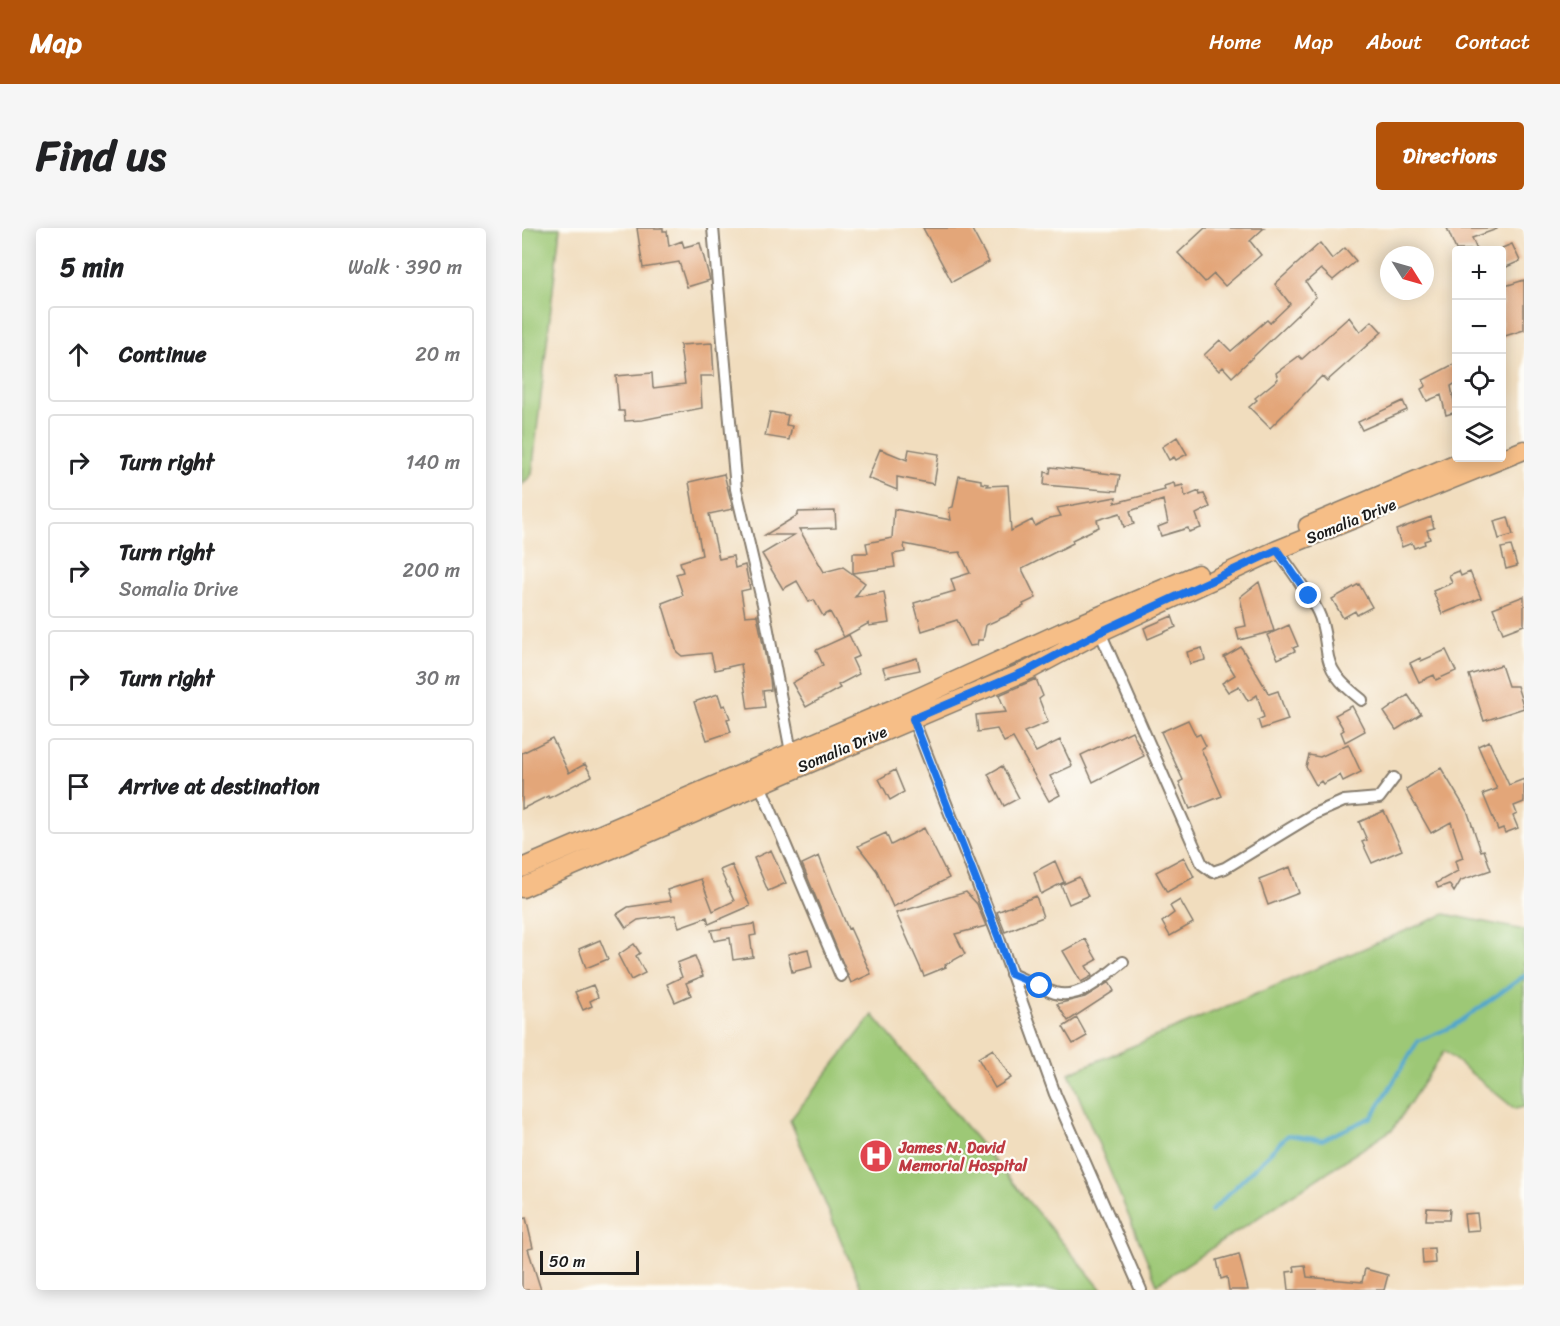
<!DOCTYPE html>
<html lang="en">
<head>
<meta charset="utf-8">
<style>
  :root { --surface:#fff; --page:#f6f6f6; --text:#202124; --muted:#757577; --line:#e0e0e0; --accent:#b45309 }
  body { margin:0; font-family:Sriracha,sans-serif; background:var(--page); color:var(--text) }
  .controls { position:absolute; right:18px; top:18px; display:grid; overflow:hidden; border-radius:6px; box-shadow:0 3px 15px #0003 }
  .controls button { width:54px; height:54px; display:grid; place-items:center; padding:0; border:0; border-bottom:2px solid var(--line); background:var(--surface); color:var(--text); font:30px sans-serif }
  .compass { position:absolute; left:858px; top:18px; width:54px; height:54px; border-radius:50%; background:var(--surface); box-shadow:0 3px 15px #0003; rotate:127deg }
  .scale { position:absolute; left:18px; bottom:15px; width:99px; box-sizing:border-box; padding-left:6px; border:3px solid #1c1c1c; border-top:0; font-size:16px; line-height:21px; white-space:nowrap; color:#1c1c1c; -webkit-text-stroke:4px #fdfcf7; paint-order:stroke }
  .stop { position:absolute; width:18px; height:18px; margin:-14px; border:4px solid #1a73e8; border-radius:50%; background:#fff }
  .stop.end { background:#1a73e8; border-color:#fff; box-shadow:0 2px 6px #0008 }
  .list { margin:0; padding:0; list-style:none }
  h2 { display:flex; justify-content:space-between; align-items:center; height:78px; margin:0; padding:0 24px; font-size:26px }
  h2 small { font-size:20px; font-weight:400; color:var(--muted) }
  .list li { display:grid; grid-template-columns:39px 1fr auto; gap:18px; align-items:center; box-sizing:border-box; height:96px; margin:0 12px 12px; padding:0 12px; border:2px solid var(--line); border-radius:6px }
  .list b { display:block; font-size:22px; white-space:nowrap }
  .list p { margin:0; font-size:20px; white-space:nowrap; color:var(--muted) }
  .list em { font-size:20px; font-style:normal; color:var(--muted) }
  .icon { flex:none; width:33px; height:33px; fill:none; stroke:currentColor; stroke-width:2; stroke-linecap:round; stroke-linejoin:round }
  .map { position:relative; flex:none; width:1002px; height:1062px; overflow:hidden; border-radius:6px }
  header { display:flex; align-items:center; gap:36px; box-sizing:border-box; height:84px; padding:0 30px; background:var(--accent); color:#fff }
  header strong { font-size:28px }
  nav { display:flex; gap:33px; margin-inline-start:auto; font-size:21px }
  .intro { display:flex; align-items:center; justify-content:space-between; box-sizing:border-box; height:144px; padding:0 36px }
  h1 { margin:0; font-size:42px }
  .button { padding:15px 27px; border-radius:6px; background:var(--accent); color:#fff; font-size:21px; font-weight:700 }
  main { display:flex; gap:36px; padding:0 36px }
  aside { flex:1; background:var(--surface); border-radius:6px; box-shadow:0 3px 15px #0003 }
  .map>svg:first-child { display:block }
  .green { fill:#9dc876; stroke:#5c7249; stroke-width:1.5 }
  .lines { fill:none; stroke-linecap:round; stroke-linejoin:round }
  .stream { stroke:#4fa6cc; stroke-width:4 }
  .building { fill:#e3a679 }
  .street-casing { stroke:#867c6d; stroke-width:14 }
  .primary-casing { stroke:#867c6d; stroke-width:21 }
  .street { stroke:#fff; stroke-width:10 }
  .primary { stroke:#f6be87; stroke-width:18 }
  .route { stroke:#1a73e8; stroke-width:8 }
  .labels { text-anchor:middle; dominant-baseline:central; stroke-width:4.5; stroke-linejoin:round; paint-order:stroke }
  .street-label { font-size:16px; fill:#1c1c1c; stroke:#fdfcf7 }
  .health-label { font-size:16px; font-weight:bold; fill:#be3a42; stroke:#fdfcf7; text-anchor:start }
</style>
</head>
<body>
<header>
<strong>Map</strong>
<nav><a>Home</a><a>Map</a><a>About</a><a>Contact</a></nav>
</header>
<div class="intro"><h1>Find us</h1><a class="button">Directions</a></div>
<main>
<aside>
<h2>5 min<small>Walk · 390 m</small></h2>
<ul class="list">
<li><svg class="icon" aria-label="ahead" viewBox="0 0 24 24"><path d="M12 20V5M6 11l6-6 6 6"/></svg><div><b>Continue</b></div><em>20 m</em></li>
<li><svg class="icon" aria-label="right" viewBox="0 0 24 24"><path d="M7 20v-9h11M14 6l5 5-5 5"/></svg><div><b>Turn right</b></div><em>140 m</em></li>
<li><svg class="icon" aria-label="right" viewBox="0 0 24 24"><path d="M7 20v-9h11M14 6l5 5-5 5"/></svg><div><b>Turn right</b><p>Somalia Drive</p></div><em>200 m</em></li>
<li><svg class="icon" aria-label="right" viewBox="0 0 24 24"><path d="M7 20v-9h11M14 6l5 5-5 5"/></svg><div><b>Turn right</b></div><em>30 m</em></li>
<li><svg class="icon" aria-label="arrive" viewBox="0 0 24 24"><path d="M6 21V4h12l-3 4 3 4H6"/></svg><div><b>Arrive at destination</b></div></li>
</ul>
</aside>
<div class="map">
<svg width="1002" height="1062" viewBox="0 0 1002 1062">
  <rect width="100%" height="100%" fill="#fdfcf7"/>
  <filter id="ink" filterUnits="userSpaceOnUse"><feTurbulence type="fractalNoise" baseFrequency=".0167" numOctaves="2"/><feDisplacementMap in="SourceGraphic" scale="12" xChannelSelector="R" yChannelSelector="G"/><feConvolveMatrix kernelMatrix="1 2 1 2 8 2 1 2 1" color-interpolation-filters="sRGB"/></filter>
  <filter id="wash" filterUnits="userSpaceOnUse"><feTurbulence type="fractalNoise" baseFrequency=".008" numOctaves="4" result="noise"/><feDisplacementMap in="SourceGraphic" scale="24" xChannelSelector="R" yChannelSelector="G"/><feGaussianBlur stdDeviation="1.35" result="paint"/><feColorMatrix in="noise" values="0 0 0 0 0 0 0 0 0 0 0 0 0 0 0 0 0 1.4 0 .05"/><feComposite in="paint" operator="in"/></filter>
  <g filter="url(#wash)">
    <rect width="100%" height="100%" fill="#f1ddbe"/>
    <path class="green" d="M 0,0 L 38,0 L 10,246 L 0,257 Z
      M 923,686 L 1002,702 L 1002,879 L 993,881 L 922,823 L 871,901 L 635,1056 L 547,845 Z
      M 351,787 L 580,1062 L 340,1062 L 268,892 Z"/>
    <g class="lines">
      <path class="stream" d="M 689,983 L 766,907 L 800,912 L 850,889 L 896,813 L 932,798 L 1002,748"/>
    </g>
    <g id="blocks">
      <path class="building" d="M 115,0 L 141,0 L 141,3 L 145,3 L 147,18 L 160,13 L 162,19 L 178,15 L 188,52 L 165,59 L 157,34 L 121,40 Z
        M 401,0 L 449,0 L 467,34 L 430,54 Z
        M 683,0 L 742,0 L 728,13 L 739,27 L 703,58 L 692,46 L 683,54 L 656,25 Z
        M 925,0 L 975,0 L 975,1 L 950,10 L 955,22 L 934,22 Z
        M 798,15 L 810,31 L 823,20 L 834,33 L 811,52 L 799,41 L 784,54 L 794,69 L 710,149 L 701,139 L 697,143 L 682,127 L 698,112 L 709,123 L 745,92 L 748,95 L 768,76 L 753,56 Z
        M 990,16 L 998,33 L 980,41 L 980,20 Z
        M 1002,52 L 1002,102 L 980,109 L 980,59 Z
        M 827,89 L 838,104 L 850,93 L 860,104 L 805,153 L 800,148 L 748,200 L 727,179 L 735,172 L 733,170 L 756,151 L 754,145 L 777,128 L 780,131 Z
        M 190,115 L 192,148 L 178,148 L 180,180 L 120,192 L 103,193 L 102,183 L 97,183 L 94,148 L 130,145 L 131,160 L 163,156 L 158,117 Z
        M 934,135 L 934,155 L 929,158 L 934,184 L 924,187 L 919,167 L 905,173 L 899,161 L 904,158 L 901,152 Z
        M 881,173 L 885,182 L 840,202 L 836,194 Z
        M 248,184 L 266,187 L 264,197 L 270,198 L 267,212 L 243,208 Z
        M 655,209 L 665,226 L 654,232 L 652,229 L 647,232 L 640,219 Z
        M 358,221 L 385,232 L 387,221 L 417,226 L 412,256 L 375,249 L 375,262 L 346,250 Z
        M 529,239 L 598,247 L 595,263 L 522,257 L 523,244 L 528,245 Z
        M 202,246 L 211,281 L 187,286 L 197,331 L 211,328 L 213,340 L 223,337 L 228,361 L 219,363 L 223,388 L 235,387 L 248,451 L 249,462 L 241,463 L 243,479 L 226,481 L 219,436 L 193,442 L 189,425 L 160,428 L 155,424 L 140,375 L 161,367 L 154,346 L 161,344 L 158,334 L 180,327 L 167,254 Z
        M 437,248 L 459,252 L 459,255 L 466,256 L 465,258 L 486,257 L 489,303 L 510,292 L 513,298 L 528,290 L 539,288 L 535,280 L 594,269 L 593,275 L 643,262 L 642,258 L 652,255 L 653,259 L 661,257 L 663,269 L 677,263 L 678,267 L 682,266 L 688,279 L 674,286 L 679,300 L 667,304 L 666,300 L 639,308 L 636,299 L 646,295 L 641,272 L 608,283 L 612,296 L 602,299 L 598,285 L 575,292 L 577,299 L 550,312 L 551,315 L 500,341 L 514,370 L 501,376 L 502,378 L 484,388 L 464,397 L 461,412 L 456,412 L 455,417 L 448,418 L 435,392 L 400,403 L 392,375 L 433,363 L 429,351 L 448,345 L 438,324 L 428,325 L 382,316 L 383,324 L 371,326 L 373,339 L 331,345 L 331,325 L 346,325 L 344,315 L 370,310 L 372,281 L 429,292 L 427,280 L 431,279 Z
        M 313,283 L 314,300 L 277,301 L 302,344 L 321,339 L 343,355 L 333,369 L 362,364 L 367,395 L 347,398 L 347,395 L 322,409 L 308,384 L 301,388 L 292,372 L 287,374 L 275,353 L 261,361 L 240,326 L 272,307 L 243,307 L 276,287 L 276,284 Z
        M 909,289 L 912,300 L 905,302 L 908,311 L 902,313 L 903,316 L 892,320 L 890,315 L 880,319 L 874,302 Z
        M 986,289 L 991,307 L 977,311 L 972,293 Z
        M 989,318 L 995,338 L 984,341 L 979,320 Z
        M 937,343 L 939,348 L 948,344 L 959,370 L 920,386 L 911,363 L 930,355 L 927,347 Z
        M 737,354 L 752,403 L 717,412 L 714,400 L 724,398 L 718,369 Z
        M 837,356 L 850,379 L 835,387 L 833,383 L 821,390 L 810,371 Z
        M 1002,368 L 1002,397 L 981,405 L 971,380 Z
        M 650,388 L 654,399 L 626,411 L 622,400 Z
        M 767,397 L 776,418 L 771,420 L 773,423 L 756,431 L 745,407 Z
        M 327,407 L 337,428 L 330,431 L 337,446 L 316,457 L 318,460 L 284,479 L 270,455 L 301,437 L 294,422 Z
        M 719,419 L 747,466 L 756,463 L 766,492 L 739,501 L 736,492 L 742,489 L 735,467 L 726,473 L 717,458 L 706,464 L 700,455 L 713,447 L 702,429 Z
        M 680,420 L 683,432 L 668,436 L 665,424 Z
        M 924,422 L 934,443 L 914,452 L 912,447 L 897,454 L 888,435 L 898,430 L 899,433 Z
        M 395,430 L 398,442 L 364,449 L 361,440 Z
        M 979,437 L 986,458 L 995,458 L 1002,480 L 962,493 L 947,447 Z
        M 514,451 L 521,468 L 517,471 L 526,494 L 502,504 L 514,524 L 538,512 L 550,538 L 528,548 L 538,567 L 527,573 L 491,510 L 482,514 L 475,501 L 456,504 L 454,487 L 484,484 L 477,467 Z
        M 196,466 L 200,478 L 203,477 L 208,490 L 205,491 L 209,504 L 185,512 L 172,474 Z
        M 886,467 L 899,486 L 874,502 L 862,484 Z
        M 830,478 L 843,503 L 823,514 L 819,504 L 822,502 L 813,487 Z
        M 666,492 L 674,508 L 678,506 L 684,518 L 679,521 L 700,568 L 668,581 L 657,554 L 661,552 L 639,504 Z
        M 610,503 L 622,528 L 571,554 L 559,527 Z
        M 30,510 L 47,545 L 63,536 L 70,548 L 27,570 L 26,568 L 0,581 L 0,525 Z
        M 967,513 L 987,557 L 1002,551 L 1002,574 L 992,578 L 995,586 L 991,588 L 996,600 L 983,605 L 981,600 L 976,602 L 961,566 L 975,561 L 956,518 Z
        M 826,516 L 839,544 L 821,553 L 818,547 L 801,556 L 799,553 L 794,557 L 784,539 L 787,527 L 798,529 Z
        M 480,538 L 497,570 L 482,578 L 466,546 Z
        M 919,540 L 946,585 L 959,623 L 962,622 L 969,642 L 939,652 L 932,664 L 927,656 L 916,660 L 914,655 L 936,643 L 933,633 L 941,630 L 929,594 L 909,605 L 884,561 Z
        M 373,542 L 382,564 L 368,572 L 357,551 Z
        M 862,583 L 880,622 L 850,635 L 840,614 L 845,612 L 837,594 Z
        M 402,600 L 427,650 L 371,679 L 355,643 L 336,618 L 364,605 L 369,617 Z
        M 249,622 L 264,655 L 246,663 L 232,630 Z
        M 297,628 L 326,701 L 328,700 L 349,746 L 329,755 L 280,636 Z
        M 662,629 L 672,649 L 645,664 L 634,644 Z
        M 533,633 L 542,654 L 519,666 L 512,644 Z
        M 210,637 L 228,678 L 187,696 L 185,689 L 157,699 L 153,687 L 116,692 L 104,700 L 95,686 L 106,679 L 149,673 L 145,662 L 179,651 L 191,683 L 212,673 L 198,642 Z
        M 768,639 L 777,665 L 746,677 L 737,651 Z
        M 557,649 L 566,668 L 547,676 L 539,657 Z
        M 444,664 L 455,676 L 464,698 L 433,706 L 443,726 L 423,737 L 424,739 L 402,748 L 374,685 Z
        M 514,668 L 521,689 L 483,704 L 475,684 Z
        M 658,672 L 671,695 L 648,708 L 640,694 L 652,685 L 648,678 Z
        M 232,696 L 234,707 L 228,708 L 231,729 L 211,732 L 208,710 L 192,713 L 189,702 Z
        M 563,711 L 575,732 L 564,738 L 570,748 L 559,754 L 541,723 Z
        M 78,712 L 86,731 L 64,740 L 57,721 Z
        M 112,716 L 118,725 L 114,728 L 123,745 L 109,752 L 96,727 Z
        M 286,721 L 290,739 L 270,744 L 266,726 Z
        M 173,728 L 181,748 L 164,755 L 169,767 L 153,774 L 145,756 L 160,749 L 155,735 Z
        M 587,754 L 592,763 L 546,793 L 535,776 L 563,769 Z
        M 71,757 L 76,769 L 68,773 L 70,778 L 61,782 L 53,764 Z
        M 555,790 L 565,808 L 551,816 L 541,799 Z
        M 471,821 L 489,850 L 473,860 L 456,830 Z
        M 905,980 L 928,981 L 927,992 L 904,992 Z
        M 955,985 L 957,1002 L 944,1003 L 942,986 Z
        M 4,990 L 11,1020 L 6,1021 L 19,1062 L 0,1062 L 0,991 Z
        M 912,1020 L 913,1035 L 901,1036 L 900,1021 Z
        M 717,1026 L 726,1062 L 707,1062 L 705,1049 L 699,1051 L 695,1032 Z
        M 783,1037 L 785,1049 L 840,1054 L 843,1041 L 866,1047 L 862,1062 L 767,1062 L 765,1044 L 773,1043 L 772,1038 Z"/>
    </g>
  </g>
  <g filter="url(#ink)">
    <use href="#blocks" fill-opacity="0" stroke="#867c6d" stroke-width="1.5"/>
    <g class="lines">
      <defs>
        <path id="street" d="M 191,0 L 214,261 L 241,376 L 269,524
          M 755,322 C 769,342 785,362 796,384 C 803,398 803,414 806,429 C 810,448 825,460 840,472
          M 578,404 L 680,636 L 691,644 L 703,640 L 792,586 L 822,573 L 857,570 L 872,550
          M 389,486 L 476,708 L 533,866 L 619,1062
          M 238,557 L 319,748
          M 489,746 C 503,752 518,760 533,765 C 557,772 584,748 601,734"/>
        <path id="primary" d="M 786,298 L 947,230
          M 0,640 L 385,475 L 540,404 L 676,346
          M 0,660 L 276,540 L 507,442 L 578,404 L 755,322 L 1002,222"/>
      </defs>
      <use href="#street" class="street-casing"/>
      <use href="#primary" class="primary-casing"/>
      <use href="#street" class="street"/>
      <use href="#primary" class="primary"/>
    </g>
  </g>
  <g class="lines" filter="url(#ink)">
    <path class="route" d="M 518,758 L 489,746 L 476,708 L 391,491 L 507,442 L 578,404 L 755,322 L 787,368"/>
  </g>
  <defs>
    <symbol id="hospital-disc" viewBox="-11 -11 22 22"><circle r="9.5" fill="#e0444e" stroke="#fdfcf7"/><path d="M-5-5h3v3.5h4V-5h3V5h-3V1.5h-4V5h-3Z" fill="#fff"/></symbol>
  </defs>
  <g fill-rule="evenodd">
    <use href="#hospital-disc" x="335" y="909" width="38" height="38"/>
  </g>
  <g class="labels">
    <g class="street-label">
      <text transform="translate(829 293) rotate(-22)">Somalia Drive</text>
      <text transform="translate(320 521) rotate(-23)">Somalia Drive</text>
    </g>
    <g class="health-label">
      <text x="377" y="919">James N. David<tspan x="377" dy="18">Memorial Hospital</tspan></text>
    </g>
  </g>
</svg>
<div class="controls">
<button>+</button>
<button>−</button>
<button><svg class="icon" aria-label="locate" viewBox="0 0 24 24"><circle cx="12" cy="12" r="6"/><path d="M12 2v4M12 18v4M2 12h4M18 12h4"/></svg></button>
<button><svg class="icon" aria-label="layers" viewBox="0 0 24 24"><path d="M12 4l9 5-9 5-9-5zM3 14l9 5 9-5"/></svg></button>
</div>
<svg class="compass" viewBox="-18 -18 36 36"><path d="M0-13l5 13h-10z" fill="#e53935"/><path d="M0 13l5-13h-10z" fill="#757577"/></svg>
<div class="scale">50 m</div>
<div class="stop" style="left:518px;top:758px"></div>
<div class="stop end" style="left:787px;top:368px"></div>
</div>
</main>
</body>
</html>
